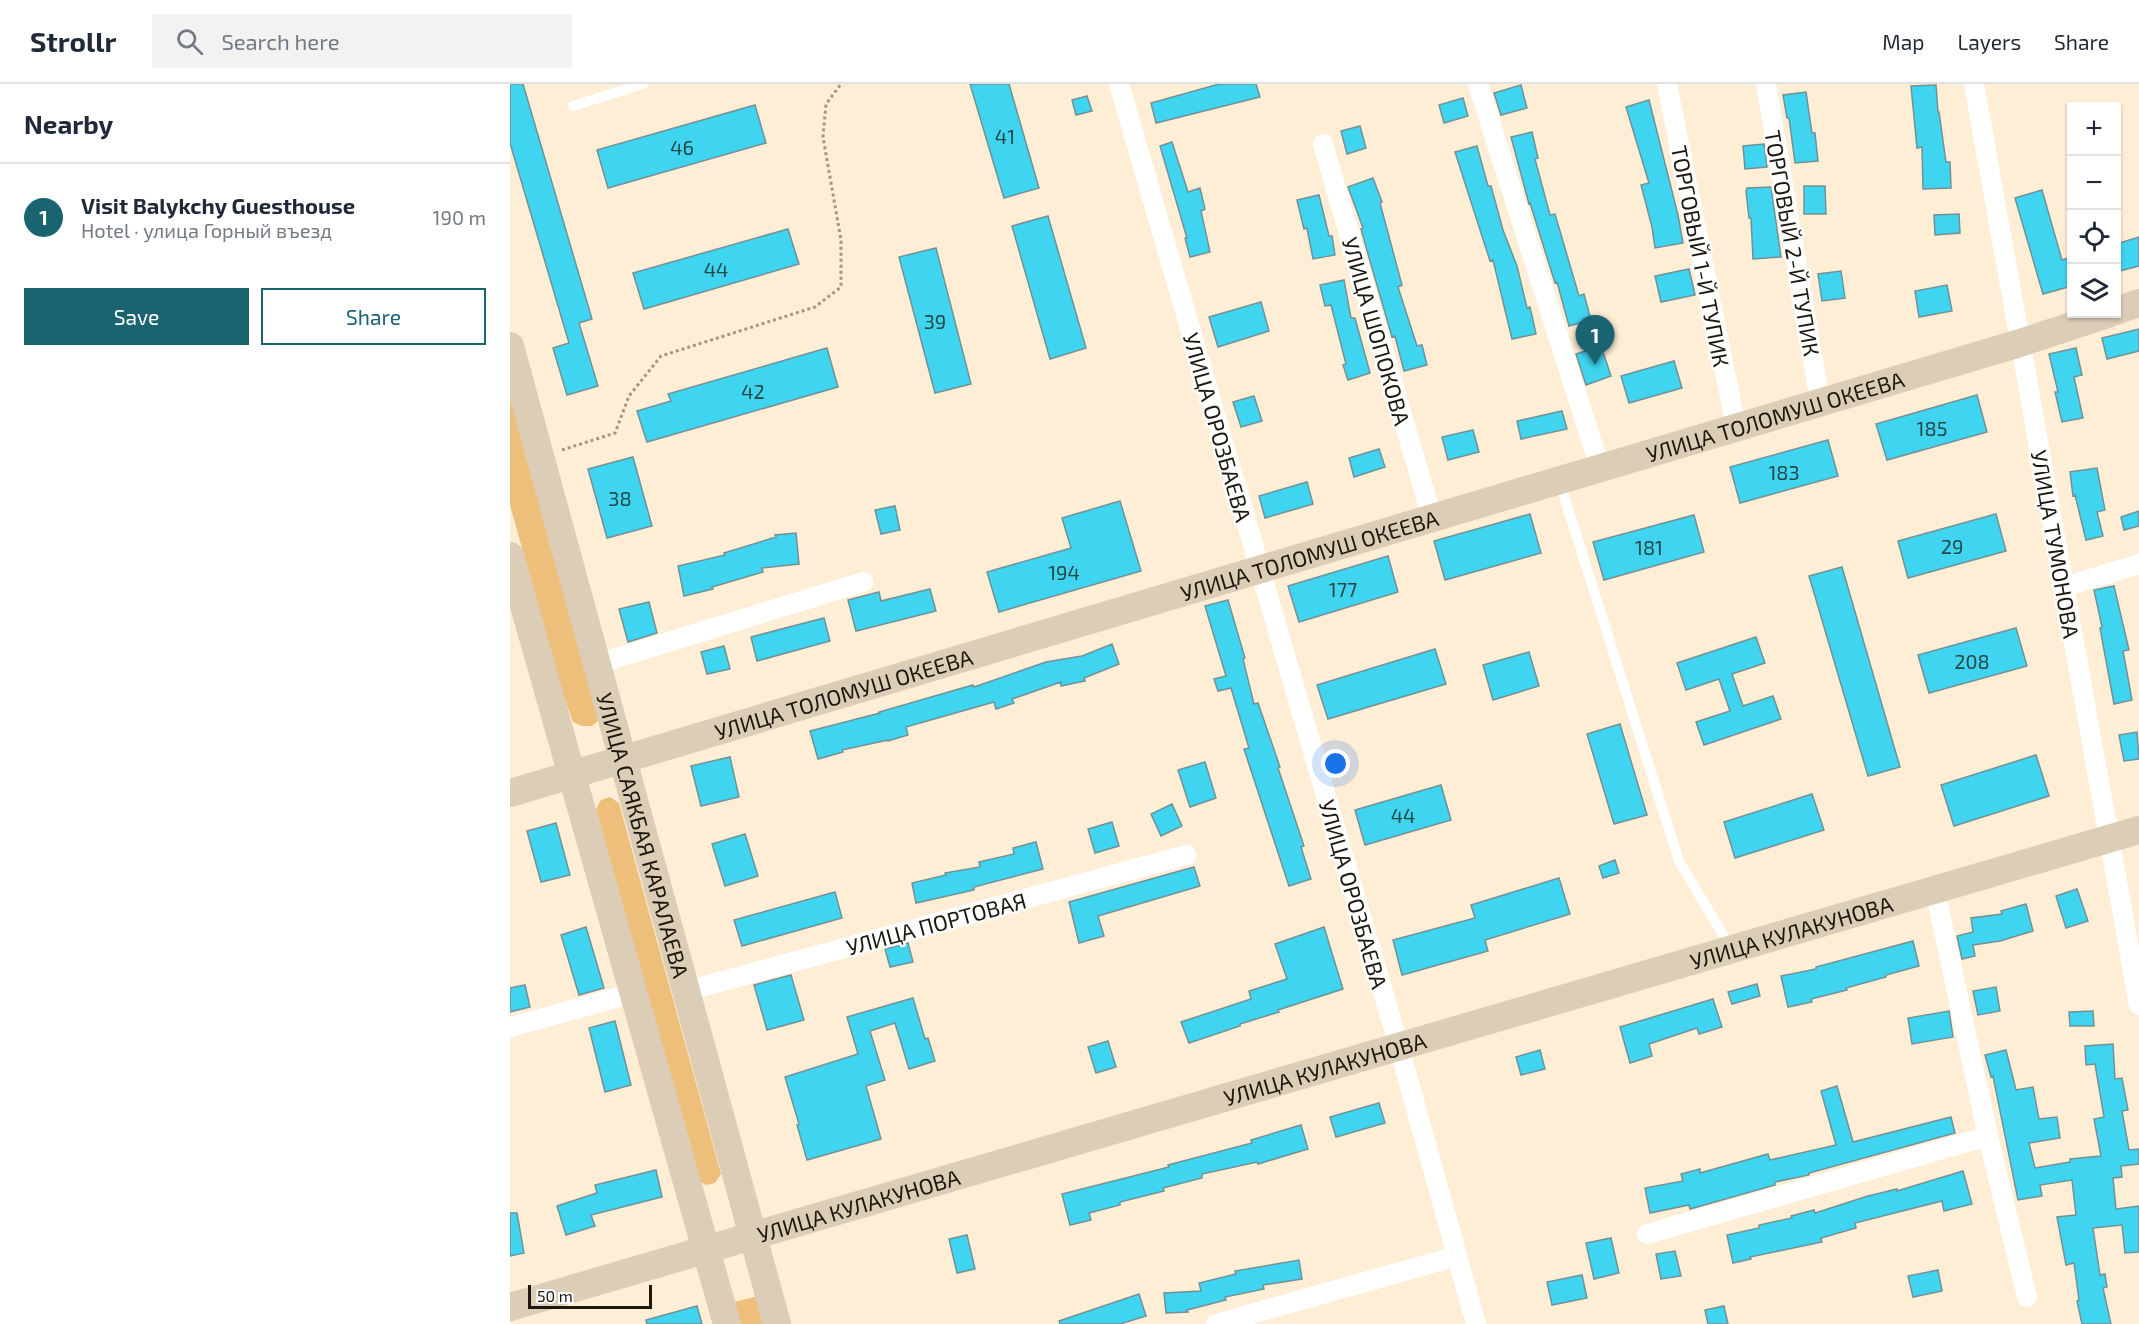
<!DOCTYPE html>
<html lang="en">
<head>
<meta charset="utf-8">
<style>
  :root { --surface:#fff; --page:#f2f2f3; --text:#1f2937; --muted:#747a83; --line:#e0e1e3; --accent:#1a6371 }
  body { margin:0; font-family:"Exo 2",sans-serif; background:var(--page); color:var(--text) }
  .controls { position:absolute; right:18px; top:18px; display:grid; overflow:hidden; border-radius:0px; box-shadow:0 2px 4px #0004 }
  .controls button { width:54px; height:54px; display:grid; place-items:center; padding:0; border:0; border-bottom:2px solid var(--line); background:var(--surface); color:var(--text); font:30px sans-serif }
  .scale { position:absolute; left:18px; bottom:15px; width:124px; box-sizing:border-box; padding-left:6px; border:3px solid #1d180f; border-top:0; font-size:16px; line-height:21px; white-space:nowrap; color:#1d180f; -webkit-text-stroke:4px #fefefe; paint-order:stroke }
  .you { position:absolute; left:826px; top:680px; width:21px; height:21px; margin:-15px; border:4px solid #fff; border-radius:50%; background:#1a73e8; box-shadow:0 0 0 9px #1a73e833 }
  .badge { display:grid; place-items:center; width:39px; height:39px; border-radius:50%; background:var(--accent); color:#fff; font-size:20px; font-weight:700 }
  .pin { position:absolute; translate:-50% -50px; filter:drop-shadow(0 2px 3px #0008) }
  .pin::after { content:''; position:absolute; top:32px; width:21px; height:18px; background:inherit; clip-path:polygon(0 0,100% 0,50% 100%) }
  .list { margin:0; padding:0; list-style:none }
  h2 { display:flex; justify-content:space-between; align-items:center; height:78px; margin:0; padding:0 24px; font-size:26px }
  h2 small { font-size:20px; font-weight:400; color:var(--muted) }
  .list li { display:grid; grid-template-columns:39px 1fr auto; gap:18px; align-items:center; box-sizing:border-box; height:108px; padding:0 24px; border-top:2px solid var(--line) }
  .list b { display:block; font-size:22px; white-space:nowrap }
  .list p { margin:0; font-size:20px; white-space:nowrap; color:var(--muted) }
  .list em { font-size:20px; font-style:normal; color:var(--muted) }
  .actions { display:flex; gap:12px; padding:18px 24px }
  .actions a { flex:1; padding:14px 0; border:2px solid var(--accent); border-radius:0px; text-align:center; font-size:21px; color:var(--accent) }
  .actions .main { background:var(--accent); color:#fff }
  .icon { flex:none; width:33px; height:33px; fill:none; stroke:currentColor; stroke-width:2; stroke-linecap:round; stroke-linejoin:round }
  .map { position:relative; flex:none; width:1629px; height:1240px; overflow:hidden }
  header { display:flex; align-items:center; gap:36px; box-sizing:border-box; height:84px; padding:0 30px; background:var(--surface); border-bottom:2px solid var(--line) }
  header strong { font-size:28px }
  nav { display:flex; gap:33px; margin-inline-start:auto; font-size:21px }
  .search { width:420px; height:54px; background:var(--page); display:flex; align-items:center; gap:15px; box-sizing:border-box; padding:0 21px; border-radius:0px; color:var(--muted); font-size:22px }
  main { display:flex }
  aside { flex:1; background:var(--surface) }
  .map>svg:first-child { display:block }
  .green { fill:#edbf7a }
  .building { fill:#3fd4ef; stroke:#729197; stroke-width:1.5 }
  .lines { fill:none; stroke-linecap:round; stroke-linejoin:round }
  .path { stroke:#a29684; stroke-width:3; stroke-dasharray:3 3; stroke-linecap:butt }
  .lane { stroke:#fff; stroke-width:10 }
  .street { stroke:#fff; stroke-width:20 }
  .secondary { stroke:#dccdb7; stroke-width:28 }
  .labels { text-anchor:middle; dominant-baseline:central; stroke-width:5; stroke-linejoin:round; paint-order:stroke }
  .number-label { font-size:20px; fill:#264747 }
  .street-label { font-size:22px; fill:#1d180f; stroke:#fefefe }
</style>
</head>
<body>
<header>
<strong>Strollr</strong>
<div class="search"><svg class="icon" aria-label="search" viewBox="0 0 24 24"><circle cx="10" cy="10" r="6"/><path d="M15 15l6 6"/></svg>Search here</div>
<nav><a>Map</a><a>Layers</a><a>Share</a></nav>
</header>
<main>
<aside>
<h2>Nearby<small></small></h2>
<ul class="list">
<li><span class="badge">1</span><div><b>Visit Balykchy Guesthouse</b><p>Hotel · улица Горный въезд</p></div><em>190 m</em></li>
</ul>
<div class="actions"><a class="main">Save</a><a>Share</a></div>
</aside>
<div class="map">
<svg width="1629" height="1240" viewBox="0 0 1629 1240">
  <rect width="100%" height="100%" fill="#ffeed6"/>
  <path class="green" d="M 0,304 L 89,636 L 82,642 L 72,642 L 63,638 L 53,610 L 0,421 Z
    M 100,713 L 109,719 L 211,1090 L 205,1099 L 196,1101 L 187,1096 L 86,725 L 91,716 Z
    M 248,1212 L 255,1240 L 226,1240 L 220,1219 Z"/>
  <path class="building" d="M 0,0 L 13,0 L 82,235 L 69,239 L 88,302 L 57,311 L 43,264 L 59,259 L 0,59 Z
    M 460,0 L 499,0 L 529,104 L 494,114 Z
    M 709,0 L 746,0 L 750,13 L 646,39 L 641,19 Z
    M 1011,1 L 1017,24 L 991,31 L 984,9 Z
    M 1426,1 L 1428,28 L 1429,28 L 1436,78 L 1440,78 L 1441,104 L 1413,105 L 1412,63 L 1407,64 L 1401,2 Z
    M 1296,8 L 1302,49 L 1305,49 L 1308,77 L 1285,79 L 1279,34 L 1277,34 L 1273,11 Z
    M 577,12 L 582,27 L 566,31 L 562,16 Z
    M 953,14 L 958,32 L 934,39 L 929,21 Z
    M 1139,16 L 1168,131 L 1173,159 L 1145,164 L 1142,143 L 1131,101 L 1139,99 L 1116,23 Z
    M 245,21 L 256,59 L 98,104 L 87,66 Z
    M 850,42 L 856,64 L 837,70 L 831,47 Z
    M 1022,48 L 1028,74 L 1025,75 L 1040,131 L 1045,130 L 1069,212 L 1074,210 L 1081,236 L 1059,242 L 1047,198 L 1045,199 L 1020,119 L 1019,120 L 1001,53 Z
    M 662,58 L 678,108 L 690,104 L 695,125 L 691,127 L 700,168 L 680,173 L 675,154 L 677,154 L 650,62 Z
    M 1254,60 L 1257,83 L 1235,85 L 1233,62 Z
    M 967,62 L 978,102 L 981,102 L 993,146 L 1007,182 L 1017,224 L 1020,223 L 1026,250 L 1002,255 L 983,176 L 980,177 L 945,68 Z
    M 863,94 L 872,118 L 870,119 L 892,201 L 888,203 L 907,262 L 912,261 L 917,281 L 894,287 L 885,252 L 882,253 L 858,170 L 851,145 L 853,144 L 838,103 Z
    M 1294,102 L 1315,102 L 1316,130 L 1294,130 Z
    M 1261,103 L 1271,173 L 1243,175 L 1241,134 L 1239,134 L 1236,107 L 1237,104 Z
    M 1532,106 L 1552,176 L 1562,173 L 1562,202 L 1533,210 L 1505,114 Z
    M 809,111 L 819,152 L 822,152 L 825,171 L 803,175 L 797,144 L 794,145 L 787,116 Z
    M 1449,130 L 1450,149 L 1425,151 L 1424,131 Z
    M 538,132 L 576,264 L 540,275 L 502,142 Z
    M 278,145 L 289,180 L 134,225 L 123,189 Z
    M 1629,153 L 1629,182 L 1606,188 L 1606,160 Z
    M 426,164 L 461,300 L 425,309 L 389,173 Z
    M 1179,185 L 1185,211 L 1151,218 L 1145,192 Z
    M 1331,187 L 1335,214 L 1312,217 L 1308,190 Z
    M 834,196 L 841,234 L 845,234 L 860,289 L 838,296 L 833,281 L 836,280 L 821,221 L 815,222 L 810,201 Z
    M 1437,201 L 1442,227 L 1409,233 L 1405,207 Z
    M 751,218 L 759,247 L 708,263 L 699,233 Z
    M 1629,245 L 1629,267 L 1597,275 L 1592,254 Z
    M 1091,262 L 1101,292 L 1076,301 L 1066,270 Z
    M 317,264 L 328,303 L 137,358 L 127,327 L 161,317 L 158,310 Z
    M 1566,264 L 1572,291 L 1564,293 L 1573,334 L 1552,338 L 1545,308 L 1548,308 L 1539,270 Z
    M 1164,277 L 1172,304 L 1119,319 L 1111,292 Z
    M 1467,311 L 1477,348 L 1377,376 L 1366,340 Z
    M 744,312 L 752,337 L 731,343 L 723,318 Z
    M 1052,327 L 1057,345 L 1011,355 L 1007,337 Z
    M 963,346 L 969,368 L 938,376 L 932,353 Z
    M 1318,356 L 1328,392 L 1230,419 L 1220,383 Z
    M 869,365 L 875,383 L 844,393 L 839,374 Z
    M 123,373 L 142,442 L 97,454 L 78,385 Z
    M 1587,384 L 1595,426 L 1587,428 L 1593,452 L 1576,456 L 1565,411 L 1563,412 L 1560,388 Z
    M 797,398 L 803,420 L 755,434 L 749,412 Z
    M 610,417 L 631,487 L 489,528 L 477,488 L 561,464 L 552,434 Z
    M 385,422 L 390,446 L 371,450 L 365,426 Z
    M 1629,427 L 1629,442 L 1614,446 L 1611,433 Z
    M 1020,430 L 1031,469 L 935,496 L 924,457 Z
    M 1486,430 L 1496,467 L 1398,494 L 1388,457 Z
    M 1184,431 L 1194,468 L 1094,496 L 1083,458 Z
    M 286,449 L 289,480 L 252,484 L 253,488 L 202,503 L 203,505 L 174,512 L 168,482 L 215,471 L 214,469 L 266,453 L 265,451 Z
    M 878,472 L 888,508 L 789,538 L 778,502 Z
    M 1332,483 L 1390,683 L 1358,692 L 1299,492 Z
    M 1604,502 L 1619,566 L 1613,567 L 1622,616 L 1604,620 L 1590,544 L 1592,543 L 1584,506 Z
    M 420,505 L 426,527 L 346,547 L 338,516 L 369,508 L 371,517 Z
    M 718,516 L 735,574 L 733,575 L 744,620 L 748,619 L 770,683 L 768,684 L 794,762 L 791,763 L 801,795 L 779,802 L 734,665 L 739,664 L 721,604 L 708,607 L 704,595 L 716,592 L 695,522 Z
    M 139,518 L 147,549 L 118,558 L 109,525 Z
    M 314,534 L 320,557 L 247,577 L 241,553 Z
    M 1506,544 L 1517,582 L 1419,609 L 1408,571 Z
    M 1246,553 L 1255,579 L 1222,590 L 1233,622 L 1263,612 L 1271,635 L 1194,661 L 1186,638 L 1220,627 L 1209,595 L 1176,606 L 1167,579 Z
    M 602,560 L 609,580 L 574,594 L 575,597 L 551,602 L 551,598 L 502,615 L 504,619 L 486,625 L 484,618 L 396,643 L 398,651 L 378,657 L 378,656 L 332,666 L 333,668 L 308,675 L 300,647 L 370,629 L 369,628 L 463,601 L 464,603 L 536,578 L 572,572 Z
    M 214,562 L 220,585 L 197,590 L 191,568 Z
    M 925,565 L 936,600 L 818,635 L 807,601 Z
    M 1019,568 L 1029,602 L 983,616 L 973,581 Z
    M 1110,640 L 1137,731 L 1104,740 L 1077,650 Z
    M 1627,648 L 1629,675 L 1614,677 L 1609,651 Z
    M 1526,671 L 1539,712 L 1444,742 L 1431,701 Z
    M 220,673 L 229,713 L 191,722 L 181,682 Z
    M 695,678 L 706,714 L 680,723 L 668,686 Z
    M 931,701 L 941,736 L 855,761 L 845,726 Z
    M 1302,710 L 1314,746 L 1225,774 L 1214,738 Z
    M 662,720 L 672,742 L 651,752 L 641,730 Z
    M 602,738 L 609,762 L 585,769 L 578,745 Z
    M 46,739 L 60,791 L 31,798 L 17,747 Z
    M 235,750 L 248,792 L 215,802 L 202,760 Z
    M 526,758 L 533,785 L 464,803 L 464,806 L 406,819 L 402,799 L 436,791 L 435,789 L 470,783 L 469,778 L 504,770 L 503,764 Z
    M 1105,776 L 1109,789 L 1093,794 L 1089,782 Z
    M 684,783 L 690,802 L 588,832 L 594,852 L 569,859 L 559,818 Z
    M 1049,794 L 1060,830 L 975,856 L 978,867 L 892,891 L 883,856 L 965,834 L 961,821 Z
    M 1567,805 L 1578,837 L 1556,844 L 1546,812 Z
    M 325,808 L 332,834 L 232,862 L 224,836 Z
    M 1516,820 L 1523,847 L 1490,857 L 1463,861 L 1465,872 L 1452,875 L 1447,852 L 1463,848 L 1461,834 L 1492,830 L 1491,827 Z
    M 76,843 L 94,904 L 69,911 L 51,851 Z
    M 814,843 L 833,905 L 768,926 L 769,928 L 730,940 L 730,942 L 679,959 L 671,938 L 741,915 L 739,907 L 777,895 L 765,860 Z
    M 1403,857 L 1409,882 L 1376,891 L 1376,893 L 1336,904 L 1337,906 L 1301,915 L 1302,918 L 1278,923 L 1271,892 L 1306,885 L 1306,883 Z
    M 398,859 L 403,878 L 380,883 L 375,865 Z
    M 281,891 L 294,936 L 257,946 L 244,901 Z
    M 1247,900 L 1250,912 L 1222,920 L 1218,908 Z
    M 15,901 L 20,923 L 0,928 L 0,904 Z
    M 1486,903 L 1490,927 L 1468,931 L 1463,907 Z
    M 403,914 L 415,955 L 418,954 L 425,977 L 399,985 L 385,939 L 360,947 L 375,996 L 356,1002 L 371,1055 L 297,1076 L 287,1041 L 289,1040 L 275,993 L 348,970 L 337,933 Z
    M 1203,915 L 1212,943 L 1189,950 L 1187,944 L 1139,960 L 1142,972 L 1120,979 L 1110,943 Z
    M 1439,927 L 1443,953 L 1402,960 L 1398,934 Z
    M 1583,927 L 1584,942 L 1560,942 L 1559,928 Z
    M 105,937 L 121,1001 L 95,1008 L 79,944 Z
    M 598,957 L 606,983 L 586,989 L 578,963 Z
    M 1603,960 L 1605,995 L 1612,994 L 1618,1026 L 1612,1027 L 1619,1066 L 1629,1065 L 1629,1080 L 1611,1082 L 1612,1093 L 1603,1094 L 1606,1125 L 1629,1122 L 1629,1168 L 1615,1169 L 1612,1141 L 1583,1144 L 1590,1191 L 1595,1190 L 1597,1203 L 1593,1204 L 1601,1240 L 1572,1240 L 1567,1217 L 1569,1216 L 1564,1179 L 1556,1181 L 1547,1133 L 1566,1131 L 1562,1096 L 1530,1101 L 1532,1112 L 1508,1116 L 1483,992 L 1481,993 L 1475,971 L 1496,966 L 1506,1006 L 1523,1003 L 1529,1035 L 1547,1033 L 1550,1054 L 1519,1059 L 1525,1084 L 1560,1078 L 1560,1075 L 1591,1072 L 1584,1035 L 1594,1033 L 1585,980 L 1576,981 L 1575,962 Z
    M 1030,966 L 1035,985 L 1011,991 L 1006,973 Z
    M 1327,1002 L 1343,1058 L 1441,1033 L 1445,1049 L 1299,1089 L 1299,1091 L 1265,1098 L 1265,1101 L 1180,1125 L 1179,1121 L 1140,1129 L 1135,1104 L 1173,1097 L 1171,1090 L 1190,1085 L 1190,1089 L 1258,1070 L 1260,1076 L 1326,1061 L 1311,1007 Z
    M 869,1019 L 875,1039 L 826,1053 L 820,1033 Z
    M 791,1041 L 798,1065 L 748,1080 L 747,1078 L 692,1090 L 692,1094 L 653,1104 L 654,1107 L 610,1118 L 610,1121 L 579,1129 L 581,1136 L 560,1141 L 552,1110 L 659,1083 L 658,1081 L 742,1059 L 741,1056 Z
    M 146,1086 L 152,1113 L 81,1131 L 85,1142 L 56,1151 L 47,1122 L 87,1109 L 85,1101 Z
    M 1453,1087 L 1462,1120 L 1434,1127 L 1432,1117 L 1345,1139 L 1346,1144 L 1311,1154 L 1312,1158 L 1240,1173 L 1241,1175 L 1223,1179 L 1217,1151 L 1249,1144 L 1249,1141 L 1282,1134 L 1281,1132 L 1304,1126 L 1305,1129 L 1358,1112 L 1387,1105 L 1387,1107 Z
    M 0,1129 L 7,1129 L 14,1169 L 0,1172 Z
    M 457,1151 L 465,1185 L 447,1189 L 439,1155 Z
    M 1101,1154 L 1109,1189 L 1084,1195 L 1076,1159 Z
    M 1165,1167 L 1171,1192 L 1151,1195 L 1146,1170 Z
    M 789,1176 L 792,1195 L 753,1201 L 754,1205 L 715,1213 L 716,1216 L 677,1226 L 678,1228 L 656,1229 L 654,1209 L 691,1207 L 689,1199 L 726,1190 L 725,1187 Z
    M 1428,1186 L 1432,1207 L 1403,1213 L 1398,1192 Z
    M 1072,1191 L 1077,1214 L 1042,1221 L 1037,1198 Z
    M 629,1210 L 636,1232 L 610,1240 L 550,1240 L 549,1237 Z
    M 187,1222 L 192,1240 L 137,1240 L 136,1236 Z
    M 1214,1222 L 1218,1240 L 1198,1240 L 1195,1226 Z"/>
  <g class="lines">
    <path class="path" d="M 52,366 L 105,349 L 119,312 L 151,272 L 305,223 L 331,203 L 331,156 L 313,53 L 316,20 L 331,0"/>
    <path class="lane" d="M 63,22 L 133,0
      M 1049,396 L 1169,777 L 1221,864"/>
    <path class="street" d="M 609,0 L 889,963 L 966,1240
      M 968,0 L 1090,384
      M 1157,0 L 1226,343
      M 1256,0 L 1310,318
      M 1464,0 L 1629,921
      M 813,60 L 922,434
      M 1554,503 L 1629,480
      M 87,580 L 353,498
      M 1425,806 L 1478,1052 L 1517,1213
      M 176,907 L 676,771
      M 0,943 L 124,909
      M 1137,1150 L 1478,1052
      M 706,1240 L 947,1172"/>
    <g class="secondary">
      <path d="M 1606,227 L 1629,219"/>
      <path id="s1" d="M 0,262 L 267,1240"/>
      <path d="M 0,472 L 217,1240"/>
      <path id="s2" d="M 0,709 L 1510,259 L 1598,230"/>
      <path id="s3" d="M 0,1223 L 1629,746"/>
    </g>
  </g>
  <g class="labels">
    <g class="number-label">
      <text x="495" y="52">41</text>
      <text x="172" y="63">46</text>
      <text x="206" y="185">44</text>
      <text x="425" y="237">39</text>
      <text x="243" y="307">42</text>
      <text x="1422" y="344">185</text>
      <text x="1274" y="388">183</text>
      <text x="110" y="414">38</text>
      <text x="1442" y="462">29</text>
      <text x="1139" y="463">181</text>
      <text x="554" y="488">194</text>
      <text x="833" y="505">177</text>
      <text x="1462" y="577">208</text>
      <text x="893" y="731">44</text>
    </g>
    <g class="street-label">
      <text transform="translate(1283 159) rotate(80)">ТОРГОВЫЙ 2-Й ТУПИК</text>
      <text transform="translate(1191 172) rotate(79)">ТОРГОВЫЙ 1-Й ТУПИК</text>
      <text transform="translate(867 247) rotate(74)">УЛИЦА ШОПОКОВА</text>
      <text stroke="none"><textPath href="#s2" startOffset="1320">УЛИЦА ТОЛОМУШ ОКЕЕВА</textPath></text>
      <text transform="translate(708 343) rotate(74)">УЛИЦА ОРОЗБАЕВА</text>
      <text transform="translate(1546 460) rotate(80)">УЛИЦА ТУМОНОВА</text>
      <text stroke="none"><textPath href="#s2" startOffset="834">УЛИЦА ТОЛОМУШ ОКЕЕВА</textPath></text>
      <text stroke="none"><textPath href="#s2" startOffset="348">УЛИЦА ТОЛОМУШ ОКЕЕВА</textPath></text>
      <text stroke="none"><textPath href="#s1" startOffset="507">УЛИЦА САЯКБАЯ КАРАЛАЕВА</textPath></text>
      <text transform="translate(844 810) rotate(74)">УЛИЦА ОРОЗБАЕВА</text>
      <text transform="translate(426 839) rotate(-15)">УЛИЦА ПОРТОВАЯ</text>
      <text stroke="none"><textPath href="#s3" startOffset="1335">УЛИЦА КУЛАКУНОВА</textPath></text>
      <text stroke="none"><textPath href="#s3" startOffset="849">УЛИЦА КУЛАКУНОВА</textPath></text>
      <text stroke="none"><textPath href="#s3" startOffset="363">УЛИЦА КУЛАКУНОВА</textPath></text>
    </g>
  </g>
</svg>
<div class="controls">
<button>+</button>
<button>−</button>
<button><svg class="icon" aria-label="locate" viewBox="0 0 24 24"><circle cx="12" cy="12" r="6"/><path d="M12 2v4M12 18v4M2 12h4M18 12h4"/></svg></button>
<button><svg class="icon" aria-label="layers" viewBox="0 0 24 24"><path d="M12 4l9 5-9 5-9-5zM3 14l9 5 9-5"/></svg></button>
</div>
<div class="scale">50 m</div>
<div class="you"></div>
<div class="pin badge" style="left:1085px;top:281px">1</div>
</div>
</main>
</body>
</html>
